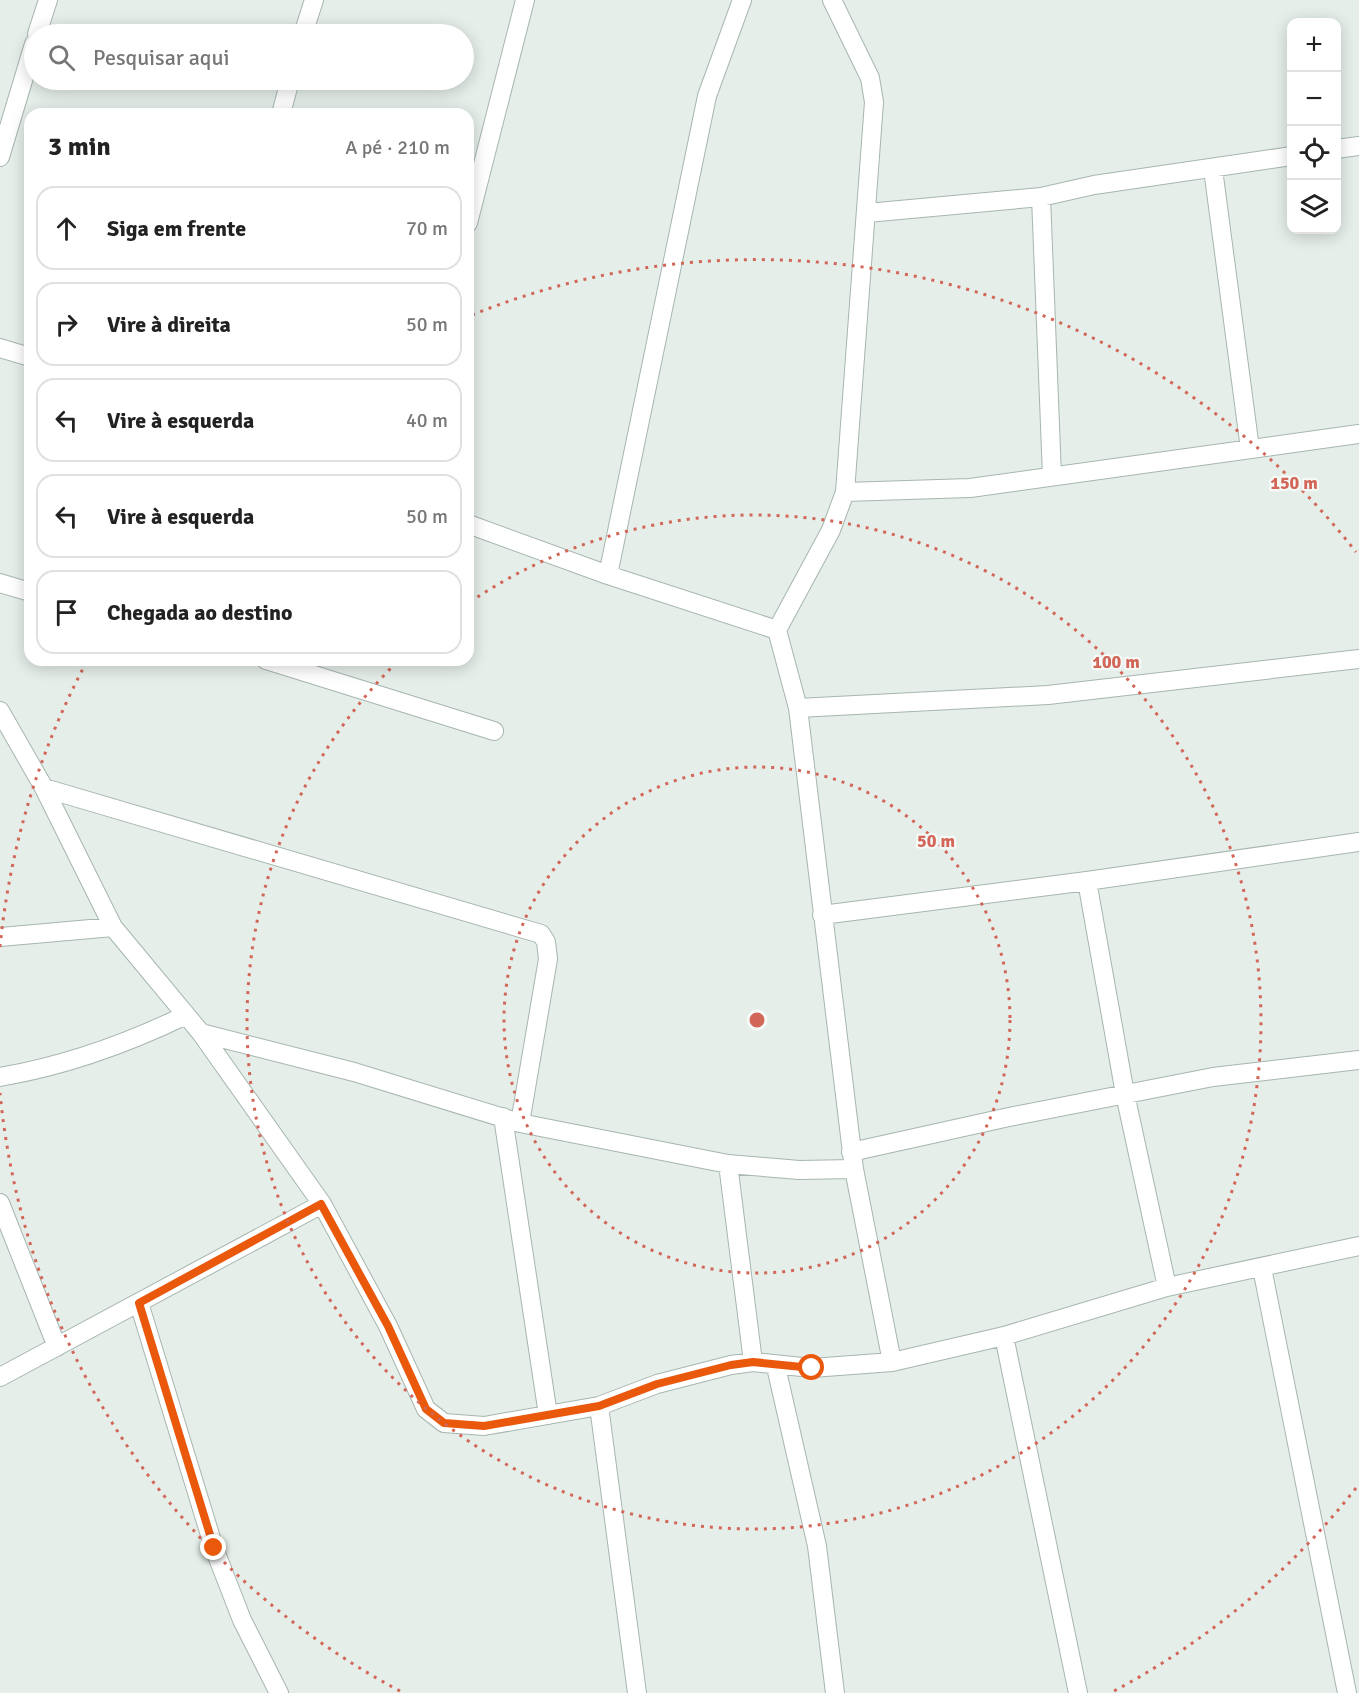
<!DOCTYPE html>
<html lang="pt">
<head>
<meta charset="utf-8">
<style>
  :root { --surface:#fff; --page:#f6f6f6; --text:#222; --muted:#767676; --line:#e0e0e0 }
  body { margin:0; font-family:Signika,sans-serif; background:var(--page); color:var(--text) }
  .controls { position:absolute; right:18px; top:18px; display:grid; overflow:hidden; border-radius:12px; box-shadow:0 3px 15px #0003 }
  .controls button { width:54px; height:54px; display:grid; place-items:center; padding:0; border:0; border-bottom:2px solid var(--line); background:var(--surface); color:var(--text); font:30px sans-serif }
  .stop { position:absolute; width:18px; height:18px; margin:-14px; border:4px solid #ea580c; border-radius:50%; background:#fff }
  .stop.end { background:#ea580c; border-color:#fff; box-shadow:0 2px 6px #0008 }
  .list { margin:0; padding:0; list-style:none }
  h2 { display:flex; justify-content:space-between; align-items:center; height:78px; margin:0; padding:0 24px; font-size:26px }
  h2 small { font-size:20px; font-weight:400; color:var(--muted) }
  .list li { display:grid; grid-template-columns:39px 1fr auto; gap:18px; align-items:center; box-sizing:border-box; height:84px; margin:0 12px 12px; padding:0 12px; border:2px solid var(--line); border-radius:18px }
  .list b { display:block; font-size:22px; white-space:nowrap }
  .list em { font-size:20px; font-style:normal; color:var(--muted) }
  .icon { flex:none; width:33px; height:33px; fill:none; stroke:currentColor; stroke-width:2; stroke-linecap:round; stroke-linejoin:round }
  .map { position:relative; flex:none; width:1359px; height:1693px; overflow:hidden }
  .search { position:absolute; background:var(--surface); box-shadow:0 3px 15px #0003; left:24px; top:24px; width:450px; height:66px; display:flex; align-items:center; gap:15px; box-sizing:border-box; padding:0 21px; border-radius:33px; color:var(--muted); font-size:22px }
  .panel { position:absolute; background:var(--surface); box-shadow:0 3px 15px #0003; left:24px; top:108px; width:450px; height:558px; border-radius:18px }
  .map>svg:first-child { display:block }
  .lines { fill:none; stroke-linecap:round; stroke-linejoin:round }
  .street-casing { stroke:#a7b6af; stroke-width:20 }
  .street { stroke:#fff; stroke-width:18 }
  .route { stroke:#ea580c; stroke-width:8 }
  .ring { fill:none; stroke:#d26659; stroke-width:3; stroke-dasharray:3 6 }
  .centre { fill:#d26659; stroke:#f6faf7; stroke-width:3 }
  .ring-label { font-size:18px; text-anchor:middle; font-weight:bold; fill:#d26659; stroke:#f6faf7; stroke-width:4.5; stroke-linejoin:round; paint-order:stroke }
</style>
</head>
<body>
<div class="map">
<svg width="1359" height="1693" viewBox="0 0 1359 1693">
  <rect width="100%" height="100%" fill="#e5eee9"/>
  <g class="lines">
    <defs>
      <path id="street" d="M 832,0 L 870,78 L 874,102 L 845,492 L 831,530 L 777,630 L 798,708 L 854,1169 L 892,1362
        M 37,34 L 48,0
        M 303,34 L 314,0
        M 281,114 L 290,80
        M 1336,149 L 1359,146
        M 0,157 L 34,44
        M 1213,169 L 1250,449
        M 1041,197 L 1052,476
        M 867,213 L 1041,197 L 1094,185 L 1292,156
        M 468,223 L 525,0
        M 0,348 L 30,357
        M 845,492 L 970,488 L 1359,434
        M 468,524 L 608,575 L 777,630
        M 608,575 L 707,96 L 742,0
        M 0,583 L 30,592
        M 266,660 L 494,731
        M 798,708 L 1048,695 L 1359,659
        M 0,711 L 44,788 L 113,927 L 201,1033 L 322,1204 L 388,1326 L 426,1409 L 444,1423 L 484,1426 L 599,1406 L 657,1384 L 731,1365 L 753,1362 L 812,1368 L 892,1362 L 1004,1336 L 1167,1287 L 1359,1246
        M 44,788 L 541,934 L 546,942 L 548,959 L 520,1123
        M 1087,881 L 1125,1094 L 1167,1287
        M 822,915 L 1087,881 L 1359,842
        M 0,937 L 113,927
        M 201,1033 L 354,1072 L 520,1123 L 728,1164 L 799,1170 L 854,1169
        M 0,1077 C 64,1066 126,1044 184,1016
        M 503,1117 L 548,1415
        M 851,1152 L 1009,1117 L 1213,1077 L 1359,1060
        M 728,1164 L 753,1362
        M 0,1203 L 57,1347
        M 1262,1268 L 1347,1693
        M 139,1303 L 214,1548 L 242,1620 L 279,1693
        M 1004,1336 L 1078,1693
        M 776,1367 L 817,1546 L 835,1693
        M 0,1377 L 322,1204
        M 599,1406 L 637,1693"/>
    </defs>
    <use href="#street" class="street-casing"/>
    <use href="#street" class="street"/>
  </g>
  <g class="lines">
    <path class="route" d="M 214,1548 L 139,1303 L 321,1204 L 388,1326 L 426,1409 L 444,1423 L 484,1426 L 599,1406 L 657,1384 L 731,1365 L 753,1362 L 812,1368"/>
  </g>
  <g class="ring">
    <circle cx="757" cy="1020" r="253"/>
    <path d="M470 602A507 507 0 1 1 398 661"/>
    <path d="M1356 1488A760 760 0 0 1 1114 1691M400 1691A760 760 0 0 1 0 1093M0 947A760 760 0 0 1 86 663M472 315A760 760 0 0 1 1356 552"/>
  </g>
  <circle cx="757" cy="1020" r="9" class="centre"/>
  <g class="ring-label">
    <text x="1294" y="489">150 m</text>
    <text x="1116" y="668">100 m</text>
    <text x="936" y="847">50 m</text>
  </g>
</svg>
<div class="controls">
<button>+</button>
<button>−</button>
<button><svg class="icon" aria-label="locate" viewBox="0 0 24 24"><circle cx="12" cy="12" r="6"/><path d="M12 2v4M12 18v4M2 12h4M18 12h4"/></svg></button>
<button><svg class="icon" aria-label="layers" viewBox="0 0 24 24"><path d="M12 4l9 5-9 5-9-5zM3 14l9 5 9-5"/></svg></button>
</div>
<div class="stop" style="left:812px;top:1368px"></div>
<div class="stop end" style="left:214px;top:1548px"></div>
<div class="search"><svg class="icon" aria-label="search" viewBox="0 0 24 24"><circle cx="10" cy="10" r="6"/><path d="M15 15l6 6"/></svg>Pesquisar aqui</div>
<section class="panel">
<h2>3 min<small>A pé · 210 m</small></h2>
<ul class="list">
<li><svg class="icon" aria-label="ahead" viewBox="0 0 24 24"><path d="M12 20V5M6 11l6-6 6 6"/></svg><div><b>Siga em frente</b></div><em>70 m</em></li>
<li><svg class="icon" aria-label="right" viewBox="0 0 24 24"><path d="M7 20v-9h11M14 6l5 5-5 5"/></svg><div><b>Vire à direita</b></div><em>50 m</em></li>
<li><svg class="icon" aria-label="left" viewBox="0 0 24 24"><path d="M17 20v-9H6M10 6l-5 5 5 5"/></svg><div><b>Vire à esquerda</b></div><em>40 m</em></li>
<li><svg class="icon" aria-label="left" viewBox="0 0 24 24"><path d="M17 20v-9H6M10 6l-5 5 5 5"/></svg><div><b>Vire à esquerda</b></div><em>50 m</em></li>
<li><svg class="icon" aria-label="arrive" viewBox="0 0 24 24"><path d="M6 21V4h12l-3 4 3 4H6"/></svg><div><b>Chegada ao destino</b></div></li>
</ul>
</section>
</div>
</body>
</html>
